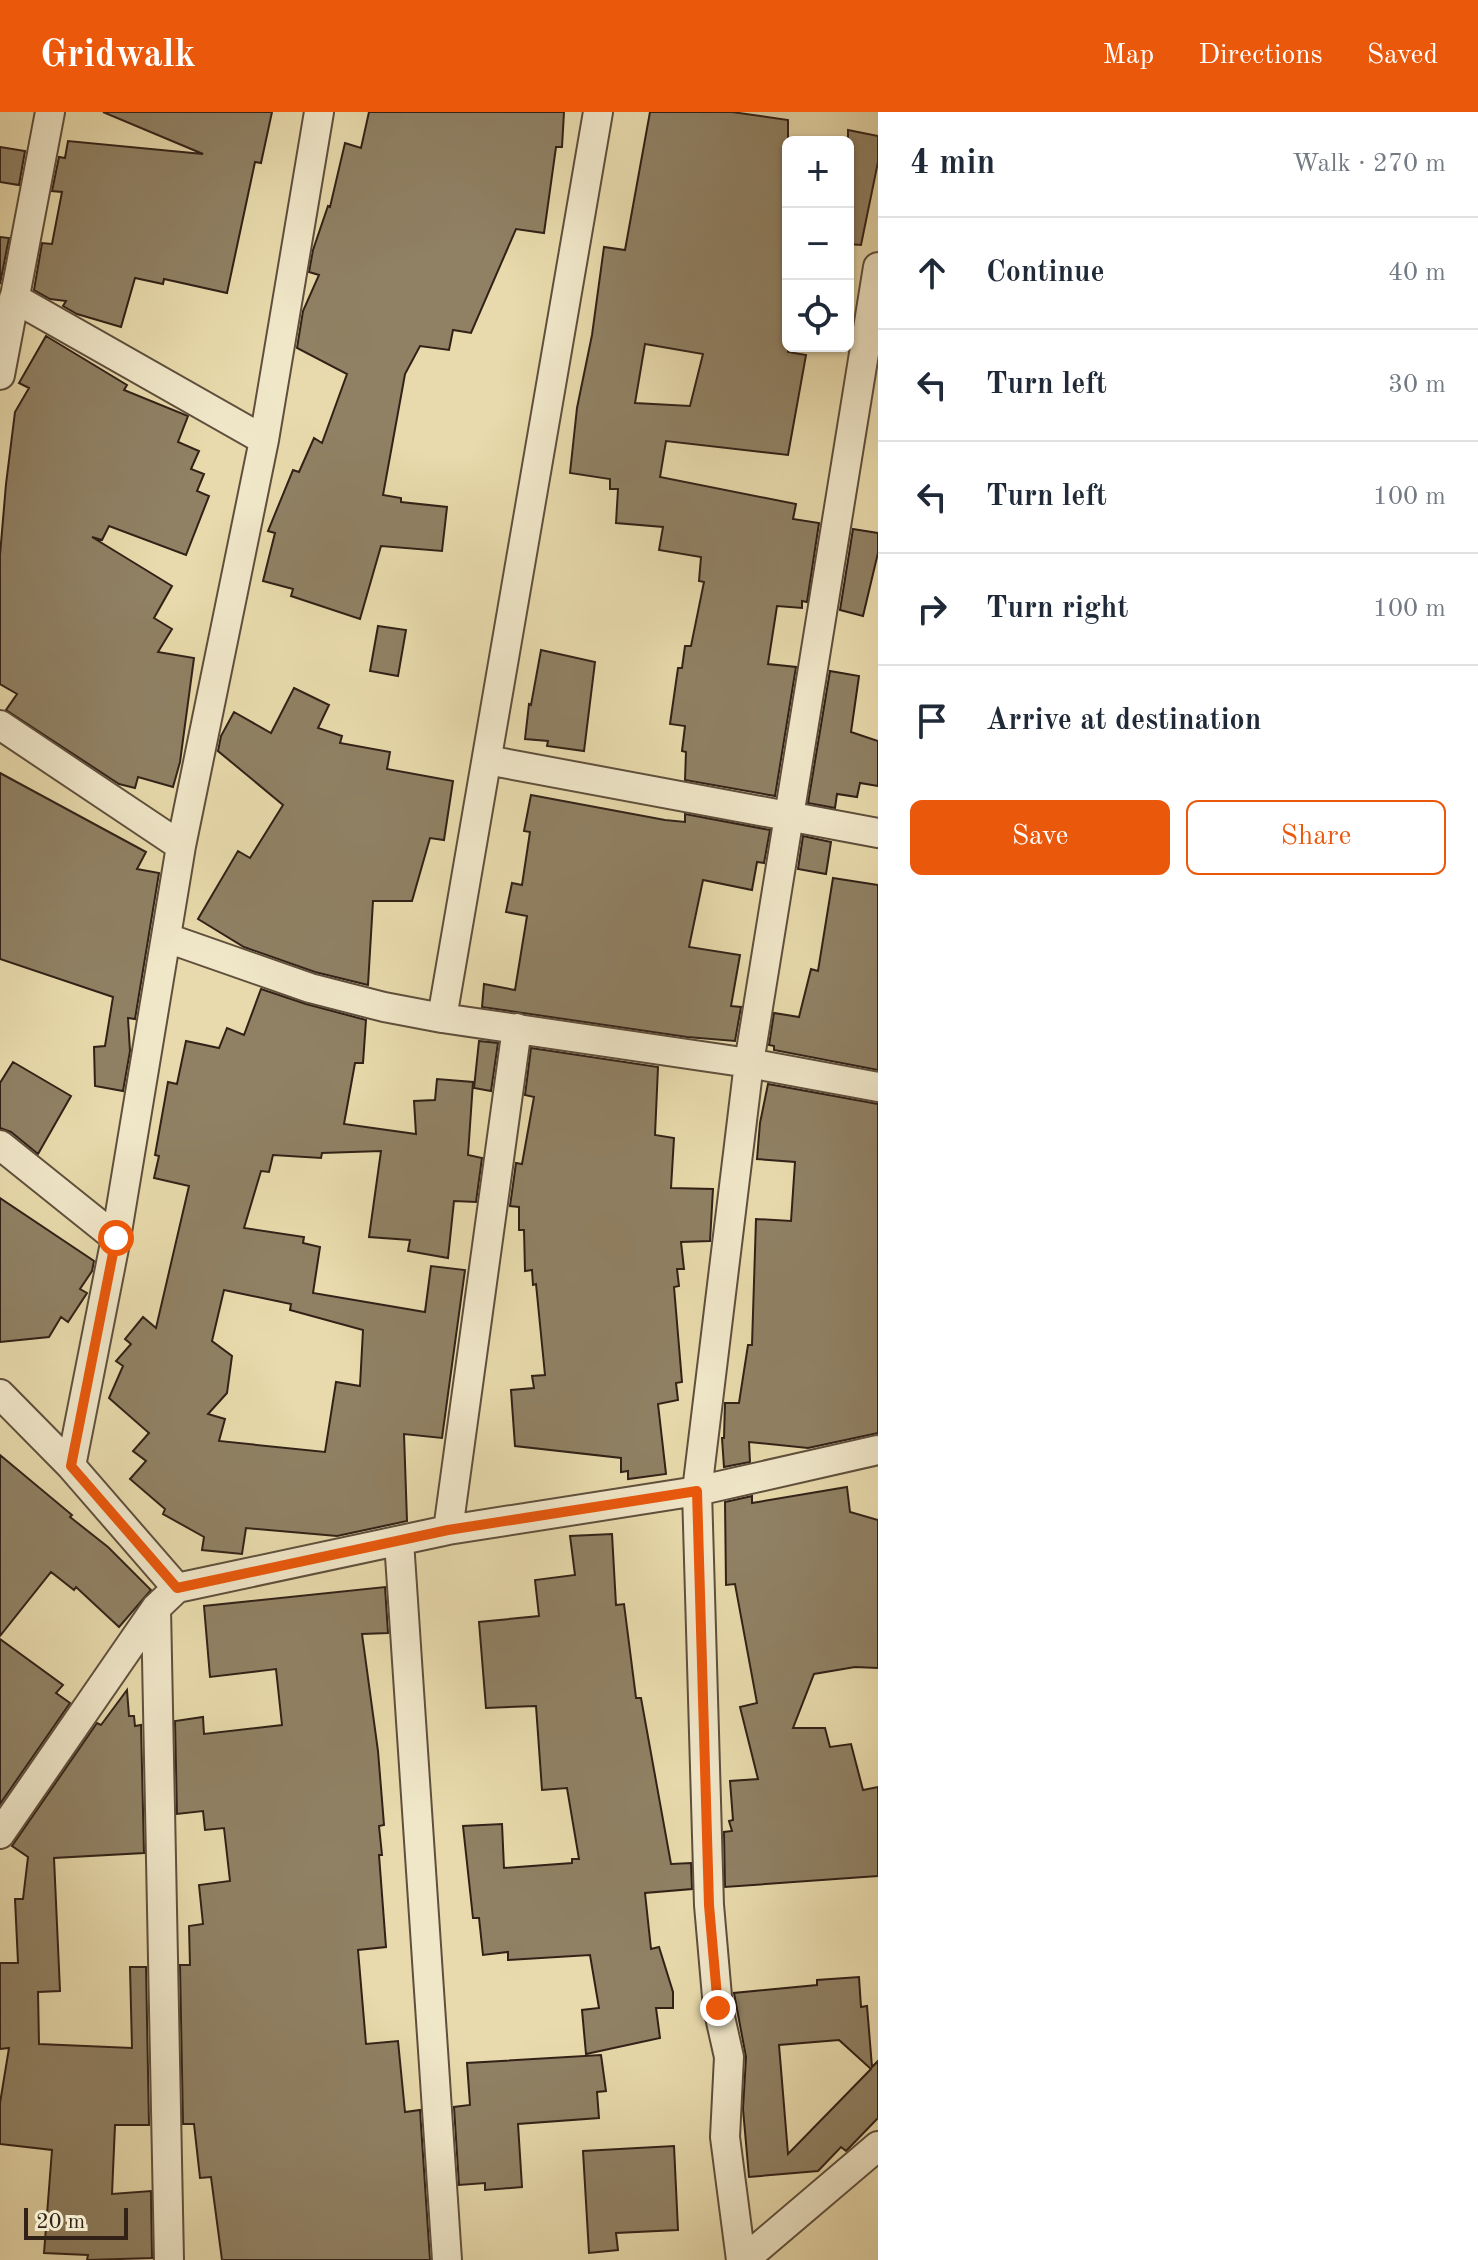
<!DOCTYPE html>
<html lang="en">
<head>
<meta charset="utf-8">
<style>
  :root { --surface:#fff; --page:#f6f6f7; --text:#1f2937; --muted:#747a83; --line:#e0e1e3; --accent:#ea580c }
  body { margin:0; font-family:"Old Standard TT",serif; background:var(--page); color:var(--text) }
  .controls { position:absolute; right:24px; top:24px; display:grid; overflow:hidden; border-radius:12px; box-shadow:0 2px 6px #0004 }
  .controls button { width:72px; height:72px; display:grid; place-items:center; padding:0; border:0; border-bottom:2px solid var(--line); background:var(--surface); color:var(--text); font:40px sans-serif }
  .scale { position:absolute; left:24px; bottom:20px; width:104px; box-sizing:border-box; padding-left:8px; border:4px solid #312117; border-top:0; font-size:22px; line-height:28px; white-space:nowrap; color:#312117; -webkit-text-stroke:6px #f0e7c9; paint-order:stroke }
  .stop { position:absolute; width:24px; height:24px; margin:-18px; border:6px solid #ea580c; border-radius:50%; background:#fff }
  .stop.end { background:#ea580c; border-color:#fff; box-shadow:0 2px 8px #0008 }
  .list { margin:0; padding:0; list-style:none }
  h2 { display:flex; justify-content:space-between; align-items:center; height:104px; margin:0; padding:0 32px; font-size:34px }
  h2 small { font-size:26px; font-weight:400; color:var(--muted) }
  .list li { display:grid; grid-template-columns:52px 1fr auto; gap:24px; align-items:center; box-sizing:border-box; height:112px; padding:0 32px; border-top:2px solid var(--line) }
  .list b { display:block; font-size:30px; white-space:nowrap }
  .list em { font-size:26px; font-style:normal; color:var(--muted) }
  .actions { display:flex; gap:16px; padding:24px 32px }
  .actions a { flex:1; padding:18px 0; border:2px solid var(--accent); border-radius:12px; text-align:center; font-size:28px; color:var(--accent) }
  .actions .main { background:var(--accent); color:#fff }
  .icon { flex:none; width:44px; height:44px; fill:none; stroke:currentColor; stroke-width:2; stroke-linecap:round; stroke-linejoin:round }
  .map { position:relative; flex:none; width:878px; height:2148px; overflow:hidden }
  header { display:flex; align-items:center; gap:48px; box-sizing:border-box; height:112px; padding:0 40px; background:var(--accent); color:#fff }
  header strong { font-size:38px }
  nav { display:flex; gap:44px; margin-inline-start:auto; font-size:28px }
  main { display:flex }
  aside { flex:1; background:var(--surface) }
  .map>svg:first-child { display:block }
  .building { fill:#908164; stroke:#312117; stroke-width:2; fill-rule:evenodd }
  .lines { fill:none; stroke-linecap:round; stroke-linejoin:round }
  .minor-casing { stroke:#5f4f3c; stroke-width:32 }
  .minor { stroke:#f0e7c9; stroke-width:28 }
  .route { stroke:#ea580c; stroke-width:10 }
</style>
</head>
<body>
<header>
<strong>Gridwalk</strong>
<nav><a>Map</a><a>Directions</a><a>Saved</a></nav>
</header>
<main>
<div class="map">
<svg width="878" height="2148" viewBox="0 0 878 2148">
  <rect width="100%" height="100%" fill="#e8daac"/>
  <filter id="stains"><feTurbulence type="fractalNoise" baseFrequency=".0025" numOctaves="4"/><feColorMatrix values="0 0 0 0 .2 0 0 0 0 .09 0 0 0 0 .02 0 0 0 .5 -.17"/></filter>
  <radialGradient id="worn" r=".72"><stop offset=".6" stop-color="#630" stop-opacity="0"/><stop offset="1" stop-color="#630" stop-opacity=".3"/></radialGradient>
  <path class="building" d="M 103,0 L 272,0 L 261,51 L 255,50 L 227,181 L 164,167 L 163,172 L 135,166 L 121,215 L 77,202 L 63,194 L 66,189 L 50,187 L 34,178 L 42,131 L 52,132 L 62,80 L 52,79 L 59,45 L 65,46 L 68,29 L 203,42 Z
    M 369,0 L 564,0 L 562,35 L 556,35 L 544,121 L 516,117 L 471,221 L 453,218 L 449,238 L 420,234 L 405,262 L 383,383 L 401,386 L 401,390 L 447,395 L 442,439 L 381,434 L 360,507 L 291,484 L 293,477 L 263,469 L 275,421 L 268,419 L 293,358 L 299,360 L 314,326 L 322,331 L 347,262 L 297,236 L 303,199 L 319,163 L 309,160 L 313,138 L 328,94 L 330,95 L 345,31 L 361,36 Z
    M 650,0 L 732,0 L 788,8 L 788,240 L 806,243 L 788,343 L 666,329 L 660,365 L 796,392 L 793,407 L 819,411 L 807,490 L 802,489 L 802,496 L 777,494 L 768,552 L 796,555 L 775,684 L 685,668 L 686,640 L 682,639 L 685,614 L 670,612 L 678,556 L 682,556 L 685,534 L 691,534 L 704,470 L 699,469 L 701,445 L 659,438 L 663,415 L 616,411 L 618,377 L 610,377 L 610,367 L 570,361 L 577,296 L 592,223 L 604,135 L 625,138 ZM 645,232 L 703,242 L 690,294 L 635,291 Z
    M 848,18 L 878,24 L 878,50 L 861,133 L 848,132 Z
    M 0,35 L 25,39 L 19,73 L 0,70 Z
    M 0,125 L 9,126 L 0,172 Z
    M 46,224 L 127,273 L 124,278 L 188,304 L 178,330 L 199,339 L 191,357 L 204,362 L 197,379 L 209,384 L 186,443 L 109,414 L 102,428 L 92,425 L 172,474 L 154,506 L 172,517 L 158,540 L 194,546 L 180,650 L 173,675 L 138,665 L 135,676 L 119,672 L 6,598 L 17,582 L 0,572 L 0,443 L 6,372 L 15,300 L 29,276 L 19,271 Z
    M 853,417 L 878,421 L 878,441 L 863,504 L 840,498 Z
    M 378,514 L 406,518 L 398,564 L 370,559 Z
    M 541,538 L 595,550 L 584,639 L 547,634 L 548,629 L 525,627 L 529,592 L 531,593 Z
    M 830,559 L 859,564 L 851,620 L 878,629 L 878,674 L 860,671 L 857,685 L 837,682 L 835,696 L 808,691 Z
    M 294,576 L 329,593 L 318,616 L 342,624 L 340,631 L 390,640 L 387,657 L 453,669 L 444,728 L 430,726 L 412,789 L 373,789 L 368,873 L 315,860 L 244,835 L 198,807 L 238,739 L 250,746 L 283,693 L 218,639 L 221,624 L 234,600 L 271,621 Z
    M 0,661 L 146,740 L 137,757 L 159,761 L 135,907 L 128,906 L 130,939 L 123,979 L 95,974 L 94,935 L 105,934 L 113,885 L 0,847 Z
    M 531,683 L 665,708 L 685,710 L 685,702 L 770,718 L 764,751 L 757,750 L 752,778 L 703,768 L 689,835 L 740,843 L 731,894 L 741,895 L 735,929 L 687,925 L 482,895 L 484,872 L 515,878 L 527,804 L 506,800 L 512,771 L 522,773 L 530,720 L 524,719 Z
    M 803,724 L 831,730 L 826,762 L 798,757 Z
    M 833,766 L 878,773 L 878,958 L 774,938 L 774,934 L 769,933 L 774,901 L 799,905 L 811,857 L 818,859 Z
    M 261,877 L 306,892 L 366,908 L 363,951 L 355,951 L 344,1012 L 416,1022 L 414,989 L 435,988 L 437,967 L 473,970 L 468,1043 L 482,1046 L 476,1090 L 454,1089 L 448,1146 L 408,1139 L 410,1128 L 369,1125 L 381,1039 L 322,1041 L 321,1046 L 273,1043 L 269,1060 L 261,1059 L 244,1116 L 304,1125 L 303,1131 L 320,1135 L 313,1181 L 425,1200 L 431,1154 L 465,1158 L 442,1326 L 404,1322 L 407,1409 L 337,1424 L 246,1416 L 242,1442 L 202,1438 L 204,1425 L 163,1402 L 165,1397 L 130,1367 L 146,1349 L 133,1339 L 149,1321 L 109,1286 L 123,1254 L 116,1249 L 131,1232 L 125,1227 L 143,1205 L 156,1216 L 189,1074 L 154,1066 L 159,1044 L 155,1043 L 168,970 L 177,972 L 186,929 L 219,936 L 227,916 L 244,923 ZM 224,1178 L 291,1192 L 290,1198 L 363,1218 L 360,1274 L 336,1270 L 325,1340 L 219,1329 L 225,1307 L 208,1302 L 227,1281 L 232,1244 L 212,1229 Z
    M 479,929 L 498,931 L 491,979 L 474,976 Z
    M 531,936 L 658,955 L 655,1023 L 674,1026 L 671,1076 L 713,1077 L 710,1129 L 681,1130 L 684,1157 L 677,1157 L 679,1174 L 674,1175 L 682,1270 L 676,1271 L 678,1288 L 658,1292 L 666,1362 L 628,1367 L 628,1359 L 621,1360 L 621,1346 L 515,1334 L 511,1278 L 534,1276 L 532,1264 L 545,1263 L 536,1172 L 533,1173 L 532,1158 L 525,1159 L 524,1118 L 519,1118 L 519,1095 L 510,1094 L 516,1051 L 522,1052 L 534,985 L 525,983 Z
    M 13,950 L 71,984 L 38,1042 L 11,1020 L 0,1016 L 0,971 Z
    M 768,972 L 878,992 L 878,1321 L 808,1336 L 749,1330 L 750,1350 L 724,1355 L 722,1326 L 724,1326 L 725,1291 L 739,1291 L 748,1233 L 752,1233 L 756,1107 L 791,1109 L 795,1050 L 757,1047 L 760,1011 Z
    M 0,1086 L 94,1149 L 92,1159 L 80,1177 L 87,1181 L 68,1210 L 61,1205 L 49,1225 L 0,1230 Z
    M 0,1343 L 72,1403 L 70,1405 L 108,1435 L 151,1478 L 119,1515 L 76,1475 L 74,1478 L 51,1460 L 0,1524 Z
    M 847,1375 L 850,1400 L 878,1408 L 878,1556 L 855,1555 L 814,1562 L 793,1616 L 825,1616 L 830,1635 L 851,1632 L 863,1678 L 878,1675 L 878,1764 L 725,1775 L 724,1720 L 732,1719 L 729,1709 L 733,1708 L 730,1669 L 758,1667 L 740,1595 L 757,1591 L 735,1472 L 726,1473 L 725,1390 L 752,1384 L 752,1391 Z
    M 612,1422 L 616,1493 L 624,1492 L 636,1586 L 641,1586 L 671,1752 L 691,1751 L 692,1777 L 645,1781 L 651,1837 L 659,1835 L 673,1880 L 673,1896 L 656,1896 L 660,1926 L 586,1942 L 582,1898 L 599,1896 L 590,1843 L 508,1848 L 508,1840 L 483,1843 L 479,1806 L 473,1806 L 463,1714 L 502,1712 L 504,1756 L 572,1751 L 572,1747 L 579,1747 L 567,1676 L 542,1678 L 536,1594 L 486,1596 L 479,1510 L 539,1504 L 535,1468 L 575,1463 L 570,1424 Z
    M 385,1475 L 388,1521 L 362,1522 L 378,1639 L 384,1713 L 379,1714 L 382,1743 L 379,1743 L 386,1835 L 358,1838 L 366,1932 L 398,1929 L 405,2000 L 420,1998 L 430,2148 L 222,2148 L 211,2065 L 200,2066 L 194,2012 L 183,2012 L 180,1853 L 190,1853 L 189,1814 L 203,1812 L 199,1773 L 230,1769 L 224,1716 L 205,1718 L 203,1699 L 177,1702 L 175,1609 L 203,1605 L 204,1622 L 282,1613 L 276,1557 L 210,1565 L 204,1494 Z
    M 0,1527 L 63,1573 L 56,1581 L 70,1591 L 0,1692 Z
    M 127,1578 L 129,1604 L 134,1604 L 135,1614 L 141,1613 L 144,1741 L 54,1746 L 60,1879 L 38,1880 L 39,1932 L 132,1936 L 130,1855 L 146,1855 L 149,2013 L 115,2013 L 112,2082 L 151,2079 L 152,2146 L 87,2148 L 88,2143 L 44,2141 L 52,2038 L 0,2032 L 0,1991 L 9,1936 L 0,1937 L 0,1851 L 18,1851 L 15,1787 L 23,1787 L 28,1745 L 12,1734 L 97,1611 L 101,1613 Z
    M 859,1865 L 861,1895 L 867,1894 L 872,1955 L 878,1949 L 878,2006 L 848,2037 L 846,2039 L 841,2035 L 818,2059 L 749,2065 L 743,1997 L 746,1945 L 734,1881 L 817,1873 L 817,1868 ZM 839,1928 L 871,1957 L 788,2042 L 779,1933 Z
    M 601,1943 L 606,1979 L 597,1980 L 599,2006 L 518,2012 L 522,2075 L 485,2078 L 485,2071 L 459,2073 L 454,1995 L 470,1993 L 467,1951 Z
    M 674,2034 L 678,2118 L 616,2121 L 618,2138 L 589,2141 L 583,2039 Z"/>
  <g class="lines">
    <defs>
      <path id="minor" d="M 14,186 L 264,328
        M 0,263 L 50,0
        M 0,613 L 181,734
        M 487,648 L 878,721
        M 167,826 L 310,876 L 384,895 L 442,906 L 749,951 L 878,975
        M 442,906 L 598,0
        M 0,1033 L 116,1126
        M 0,1282 L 71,1354 L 177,1476
        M 71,1354 L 116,1126 L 181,734 L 264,328 L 319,0
        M 448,1418 L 517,916
        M 399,1429 L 447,2148
        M 156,1496 L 169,2148
        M 0,1722 L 156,1496 L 177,1476 L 448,1418 L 697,1379 L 878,1338
        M 741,2148 L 725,2025 L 729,1945 L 718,1896 L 709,1793 L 697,1379 L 749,951 L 878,155
        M 744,2148 L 878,2034"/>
    </defs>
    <use href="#minor" class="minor-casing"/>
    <use href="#minor" class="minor"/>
  </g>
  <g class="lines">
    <path class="route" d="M 116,1126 L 71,1354 L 177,1476 L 448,1418 L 697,1379 L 709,1793 L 718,1896"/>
  </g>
  <rect width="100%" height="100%" filter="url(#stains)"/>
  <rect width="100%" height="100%" fill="url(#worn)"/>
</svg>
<div class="controls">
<button>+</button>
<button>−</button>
<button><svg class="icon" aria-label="locate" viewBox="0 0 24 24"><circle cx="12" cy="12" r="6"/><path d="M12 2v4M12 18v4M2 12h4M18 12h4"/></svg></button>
</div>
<div class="scale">20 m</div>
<div class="stop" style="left:116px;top:1126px"></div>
<div class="stop end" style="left:718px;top:1896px"></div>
</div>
<aside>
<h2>4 min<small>Walk · 270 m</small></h2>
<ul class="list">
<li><svg class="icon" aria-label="ahead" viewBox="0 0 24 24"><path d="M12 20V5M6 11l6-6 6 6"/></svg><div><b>Continue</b></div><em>40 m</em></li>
<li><svg class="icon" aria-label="left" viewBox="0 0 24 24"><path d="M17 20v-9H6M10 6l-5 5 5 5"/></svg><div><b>Turn left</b></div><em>30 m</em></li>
<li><svg class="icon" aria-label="left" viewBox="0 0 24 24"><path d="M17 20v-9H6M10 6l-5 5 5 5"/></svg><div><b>Turn left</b></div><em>100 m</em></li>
<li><svg class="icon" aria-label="right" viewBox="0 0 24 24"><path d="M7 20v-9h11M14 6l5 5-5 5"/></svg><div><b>Turn right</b></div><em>100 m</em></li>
<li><svg class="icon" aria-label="arrive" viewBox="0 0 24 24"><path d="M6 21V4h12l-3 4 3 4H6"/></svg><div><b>Arrive at destination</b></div></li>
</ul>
<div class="actions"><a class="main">Save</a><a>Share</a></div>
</aside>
</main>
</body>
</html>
